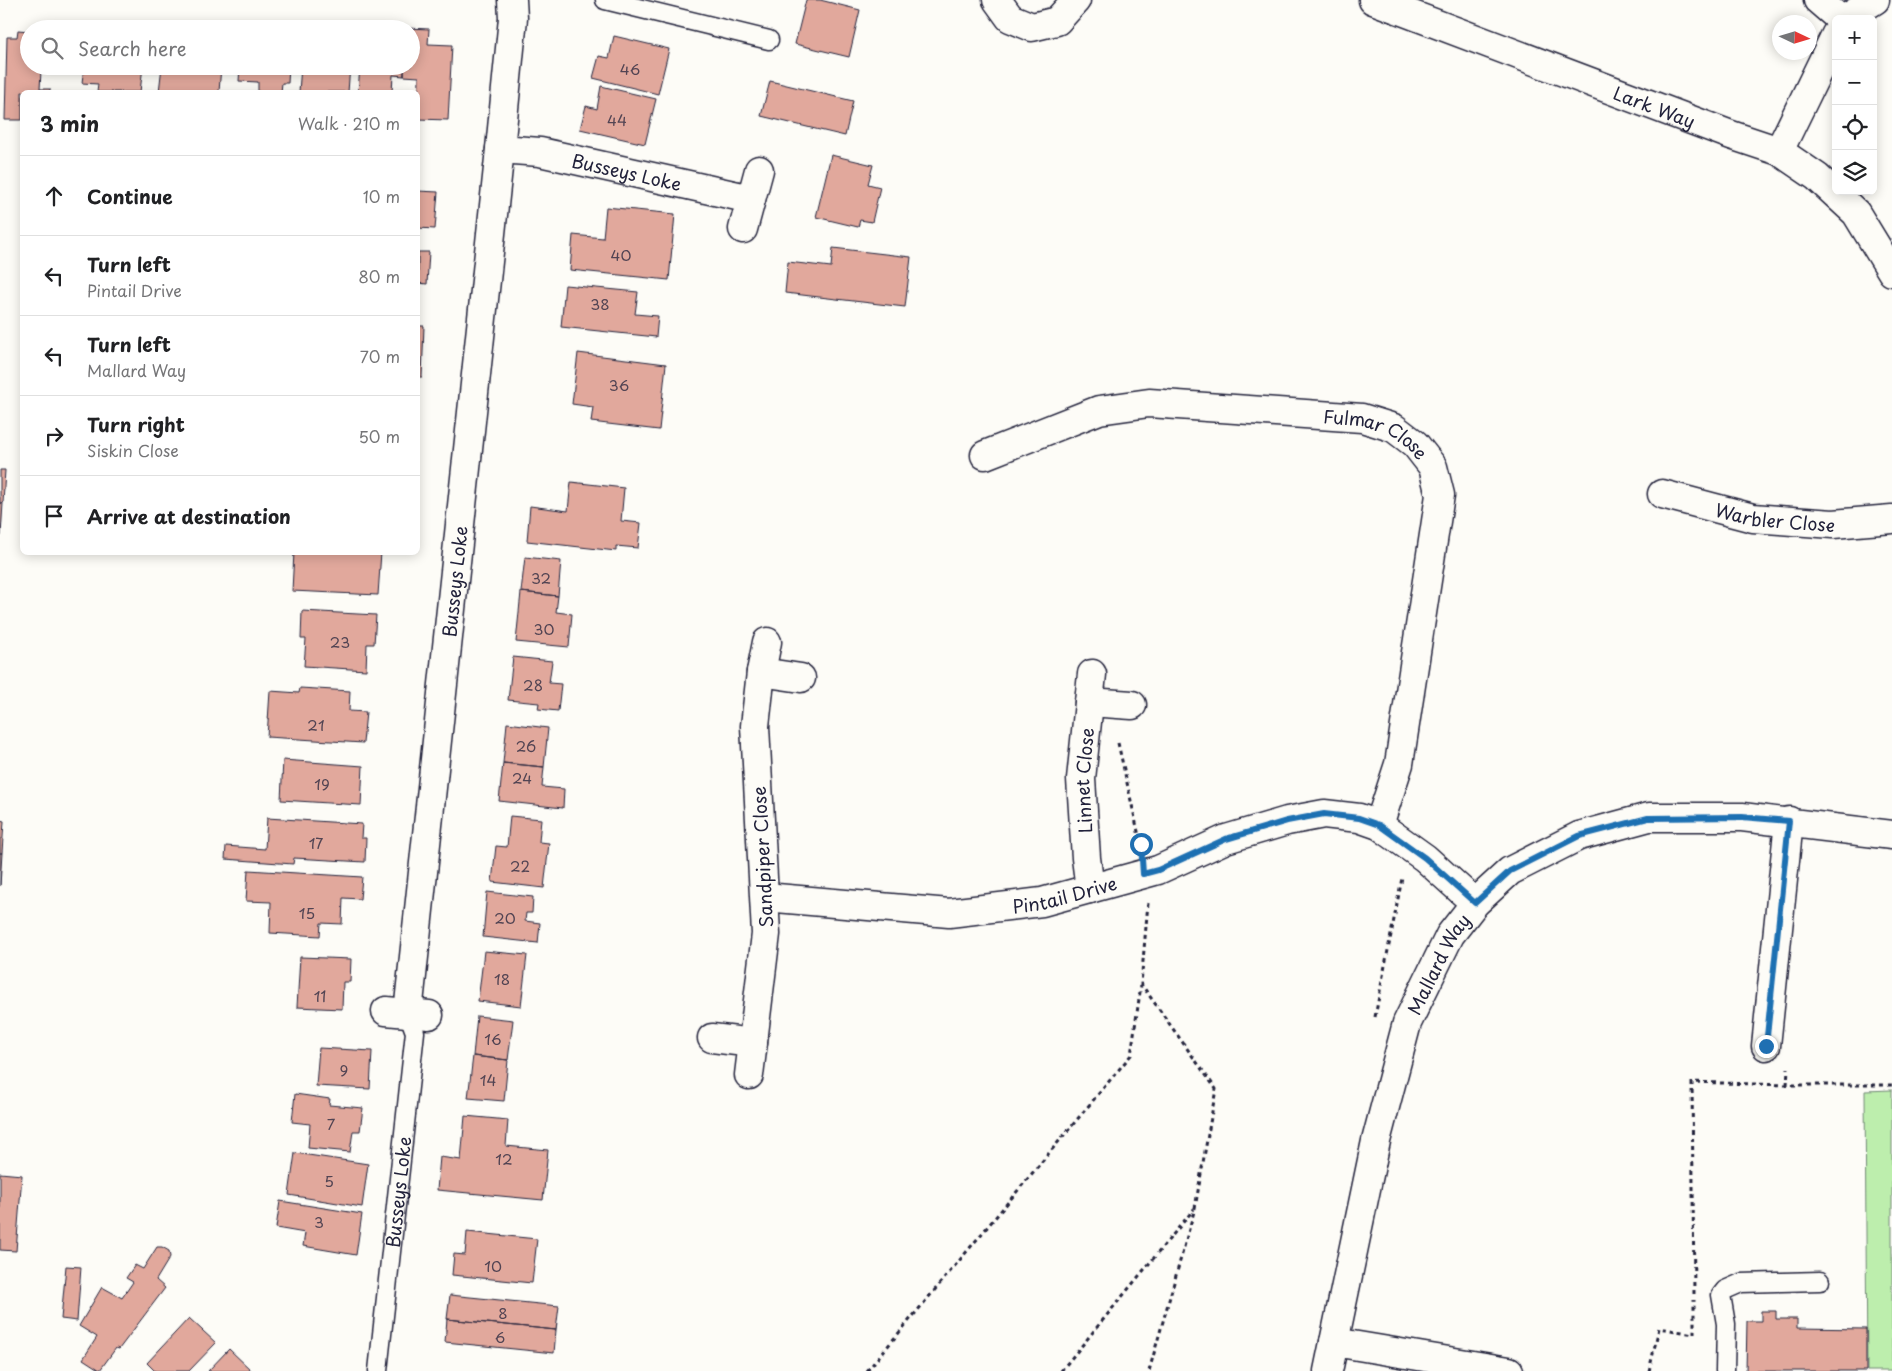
<!DOCTYPE html>
<html lang="en">
<head>
<meta charset="utf-8">
<style>
  :root { --surface:#fff; --page:#f6f6f6; --text:#202124; --muted:#757577; --line:#e0e0e0 }
  body { margin:0; font-family:"Playpen Sans",sans-serif; background:var(--page); color:var(--text) }
  .controls { position:absolute; right:15px; top:15px; display:grid; overflow:hidden; border-radius:8px; box-shadow:0 2px 12px #0003 }
  .controls button { width:45px; height:45px; display:grid; place-items:center; padding:0; border:0; border-bottom:1px solid var(--line); background:var(--surface); color:var(--text); font:25px sans-serif }
  .compass { position:absolute; left:1772px; top:15px; width:45px; height:45px; border-radius:50%; background:var(--surface); box-shadow:0 2px 12px #0003; rotate:94deg }
  .stop { position:absolute; width:15px; height:15px; margin:-11px; border:4px solid #1f6fb2; border-radius:50%; background:#fff }
  .stop.end { background:#1f6fb2; border-color:#fff; box-shadow:0 1px 5px #0008 }
  .list { margin:0; padding:0; list-style:none }
  h2 { display:flex; justify-content:space-between; align-items:center; height:65px; margin:0; padding:0 20px; font-size:21px }
  h2 small { font-size:16px; font-weight:400; color:var(--muted) }
  .list li { display:grid; grid-template-columns:32px 1fr auto; gap:15px; align-items:center; box-sizing:border-box; height:80px; padding:0 20px; border-top:1px solid var(--line) }
  .list b { display:block; font-size:19px; white-space:nowrap }
  .list p { margin:0; font-size:16px; white-space:nowrap; color:var(--muted) }
  .list em { font-size:16px; font-style:normal; color:var(--muted) }
  .icon { flex:none; width:28px; height:28px; fill:none; stroke:currentColor; stroke-width:2; stroke-linecap:round; stroke-linejoin:round }
  .map { position:relative; flex:none; width:1892px; height:1371px; overflow:hidden }
  .search { position:absolute; background:var(--surface); box-shadow:0 2px 12px #0003; left:20px; top:20px; width:400px; height:55px; display:flex; align-items:center; gap:12px; box-sizing:border-box; padding:0 18px; border-radius:28px; color:var(--muted); font-size:19px }
  .panel { position:absolute; background:var(--surface); box-shadow:0 2px 12px #0003; left:20px; top:90px; width:400px; height:465px; border-radius:8px }
  .map>svg:first-child { display:block }
  .green { fill:#bdeead; stroke:#708874 }
  .building { fill:#e1a89c; stroke:#22223b }
  .lines { fill:none; stroke-linecap:round; stroke-linejoin:round }
  .service-casing { stroke:#22223b; stroke-width:21 }
  .minor-casing { stroke:#22223b; stroke-width:31 }
  .path { stroke:#22223b; stroke-width:3; stroke-dasharray:4 4; stroke-linecap:butt }
  .service { stroke:#fdfcf7; stroke-width:18 }
  .minor { stroke:#fdfcf7; stroke-width:28 }
  .route { stroke:#1f6fb2; stroke-width:6 }
  .labels { text-anchor:middle; dominant-baseline:central; stroke-width:4; stroke-linejoin:round; paint-order:stroke }
  .number-label { font-size:15px; fill:#524453 }
  .street-label { font-size:18px; fill:#22223b; stroke:#fdfcf7 }
</style>
</head>
<body>
<div class="map">
<svg width="1892" height="1371" viewBox="0 0 1892 1371">
  <rect width="100%" height="100%" fill="#fdfcf7"/>
  <filter id="ink" filterUnits="userSpaceOnUse"><feTurbulence type="fractalNoise" baseFrequency=".02" numOctaves="2"/><feDisplacementMap in="SourceGraphic" scale="10" xChannelSelector="R" yChannelSelector="G"/><feConvolveMatrix kernelMatrix="1 2 1 2 8 2 1 2 1" color-interpolation-filters="sRGB"/></filter>
  <g filter="url(#ink)">
    <path class="green" d="M 1892,1090 L 1892,1371 L 1867,1371 L 1865,1091 Z"/>
    <path class="building" d="M 806,0 L 820,0 L 860,10 L 849,57 L 795,44 Z
      M 259,22 L 291,24 L 291,29 L 258,29 Z
      M 385,27 L 406,28 L 406,29 L 385,29 Z
      M 406,28 L 429,29 L 428,44 L 452,45 L 448,120 L 418,119 L 419,77 L 404,76 L 404,66 L 411,66 L 411,29 Z
      M 18,30 L 29,31 L 29,66 L 67,66 L 67,71 L 41,71 L 40,89 L 50,89 L 50,92 L 22,92 L 22,120 L 5,120 L 7,37 L 17,37 Z
      M 614,36 L 669,49 L 658,94 L 593,78 L 599,56 L 609,58 Z
      M 84,66 L 143,66 L 140,92 L 97,92 L 98,84 L 82,83 Z
      M 162,66 L 221,66 L 219,92 L 159,92 Z
      M 240,66 L 289,66 L 288,83 L 282,83 L 281,92 L 258,92 L 258,82 L 239,81 Z
      M 301,66 L 350,66 L 348,92 L 299,92 Z
      M 360,66 L 404,66 L 404,76 L 393,75 L 392,92 L 358,92 Z
      M 770,81 L 853,101 L 845,136 L 761,116 Z
      M 601,86 L 656,99 L 645,144 L 580,129 L 586,106 L 597,109 Z
      M 831,155 L 873,165 L 868,184 L 880,187 L 872,222 L 860,220 L 858,227 L 816,217 Z
      M 418,191 L 438,192 L 435,229 L 418,228 Z
      M 606,207 L 675,214 L 669,280 L 570,270 L 573,235 L 603,238 Z
      M 833,248 L 911,257 L 905,307 L 785,293 L 788,262 L 831,267 Z
      M 418,252 L 429,252 L 427,284 L 418,283 L 418,303 Z
      M 565,285 L 638,292 L 635,314 L 658,316 L 656,337 L 561,327 Z
      M 418,326 L 424,326 L 422,377 L 418,377 Z
      M 578,353 L 666,364 L 659,430 L 591,422 L 593,407 L 572,404 Z
      M 0,470 L 5,470 L 3,503 L 0,503 Z
      M 571,482 L 624,488 L 621,521 L 641,523 L 638,548 L 616,546 L 616,551 L 527,541 L 530,506 L 568,511 Z
      M 0,503 L 3,503 L 1,536 L 0,536 Z
      M 294,552 L 381,552 L 378,595 L 292,591 Z
      M 525,557 L 561,561 L 558,596 L 521,592 Z
      M 521,592 L 558,596 L 556,612 L 572,614 L 569,647 L 516,642 Z
      M 302,611 L 376,615 L 374,644 L 367,644 L 366,670 L 304,666 L 306,639 L 301,639 Z
      M 513,657 L 552,661 L 549,683 L 561,684 L 558,711 L 538,709 L 539,703 L 508,700 Z
      M 300,688 L 350,691 L 349,711 L 366,712 L 363,743 L 267,737 L 270,691 L 299,693 Z
      M 507,723 L 548,728 L 544,767 L 503,763 Z
      M 283,760 L 363,766 L 361,805 L 281,800 Z
      M 503,763 L 544,767 L 542,787 L 564,789 L 563,808 L 499,801 Z
      M 510,816 L 541,819 L 539,842 L 549,843 L 544,888 L 492,882 L 496,846 L 507,847 Z
      M 267,818 L 362,824 L 361,838 L 366,838 L 365,862 L 294,858 L 293,864 L 225,859 L 226,846 L 265,849 Z
      M 0,820 L 4,821 L 2,853 L 0,853 Z
      M 0,853 L 2,853 L 0,886 Z
      M 248,870 L 362,877 L 360,899 L 343,898 L 342,924 L 321,923 L 320,936 L 270,933 L 271,902 L 246,901 Z
      M 487,892 L 533,897 L 532,913 L 526,913 L 525,921 L 540,923 L 538,943 L 483,937 Z
      M 484,951 L 527,955 L 521,1006 L 478,1001 Z
      M 300,957 L 351,959 L 350,982 L 343,982 L 342,1009 L 297,1007 Z
      M 477,1016 L 513,1020 L 508,1060 L 473,1056 Z
      M 319,1048 L 372,1051 L 370,1089 L 316,1086 Z
      M 473,1056 L 508,1060 L 504,1101 L 468,1098 Z
      M 295,1094 L 330,1099 L 329,1105 L 363,1108 L 360,1131 L 353,1131 L 350,1152 L 308,1148 L 310,1124 L 292,1122 Z
      M 465,1116 L 508,1120 L 506,1146 L 548,1150 L 543,1200 L 437,1190 L 440,1157 L 461,1160 Z
      M 295,1153 L 368,1164 L 362,1207 L 289,1195 Z
      M 0,1173 L 22,1175 L 16,1251 L 0,1250 Z
      M 280,1201 L 362,1214 L 356,1255 L 303,1246 L 305,1233 L 276,1228 Z
      M 467,1232 L 537,1239 L 532,1283 L 452,1275 L 454,1254 L 465,1255 Z
      M 157,1247 L 162,1247 L 169,1251 L 170,1257 L 156,1280 L 165,1288 L 119,1349 L 116,1348 L 100,1370 L 83,1359 L 97,1337 L 79,1326 L 102,1287 L 122,1298 L 133,1282 L 126,1278 L 135,1265 L 143,1269 Z
      M 66,1266 L 81,1267 L 77,1321 L 61,1319 Z
      M 450,1295 L 559,1306 L 556,1330 L 447,1319 Z
      M 1761,1311 L 1776,1311 L 1776,1319 L 1797,1319 L 1797,1328 L 1866,1329 L 1866,1371 L 1746,1371 L 1747,1321 L 1761,1321 Z
      M 189,1318 L 216,1343 L 189,1371 L 155,1371 L 147,1363 Z
      M 447,1319 L 556,1330 L 554,1353 L 445,1342 Z
      M 229,1349 L 252,1371 L 208,1371 Z"/>
    <g class="lines">
      <defs>
        <g id="service">
          <path d="M 605,0 L 769,40"/>
          <path id="s1" d="M 378,1371 L 415,1032 L 408,1013"/>
          <path d="M 1725,1371 L 1726,1324 L 1721,1295 L 1725,1290 L 1741,1283 L 1820,1281"/>
        </g>
        <g id="minor">
          <path d="M 997,0 L 1010,18 L 1032,27 L 1057,21 L 1076,0"/>
          <path id="s2" d="M 1373,0 L 1731,135 L 1779,151 L 1817,177 L 1856,213 L 1892,272"/>
          <path d="M 1818,0 L 1840,19"/>
          <path d="M 1845,19 L 1875,0"/>
          <path id="s3" d="M 500,149 L 540,152 L 751,199"/>
          <path d="M 1779,151 L 1836,34"/>
          <path d="M 743,229 L 759,170"/>
          <path id="s4" d="M 985,455 L 1099,410 L 1149,403 L 1362,418 L 1394,428 L 1415,444 L 1433,467 L 1440,495 L 1399,764 L 1379,825"/>
          <path id="s5" d="M 1662,494 L 1753,518 L 1833,524 L 1892,519"/>
          <path d="M 761,672 L 801,678"/>
          <path d="M 1089,702 L 1132,705"/>
          <path id="s6" d="M 1090,889 L 1086,858 L 1081,779 L 1092,674"/>
          <path id="s7" d="M 765,897 L 949,913 L 1042,902 L 1158,870 L 1226,839 L 1287,821 L 1324,814 L 1359,818 L 1379,825 L 1425,858 L 1475,903"/>
          <path d="M 386,1011 L 429,1015"/>
          <path id="s8" d="M 408,1013 L 500,149 L 513,18 L 512,0"/>
          <path d="M 712,1038 L 753,1043"/>
          <path d="M 1766,1046 L 1789,821"/>
          <path d="M 749,1075 L 766,934 L 755,726 L 761,672 L 767,642"/>
          <path d="M 1334,1342 L 1509,1371"/>
          <path id="s9" d="M 1328,1371 L 1376,1141 L 1407,1023 L 1450,935 L 1475,903 L 1510,871 L 1579,836 L 1649,817 L 1742,817 L 1892,835"/>
        </g>
      </defs>
      <use href="#service" class="service-casing"/>
      <use href="#minor" class="minor-casing"/>
      <path class="path" d="M 1118,743 L 1141,845
        M 1148,903 L 1141,984 L 1216,1089 L 1195,1208 L 1149,1371
        M 1375,1017 L 1402,878
        M 1787,1085 L 1788,1068
        M 1694,1294 L 1692,1082 L 1787,1085 L 1892,1085
        M 867,1371 L 1131,1055 L 1141,985
        M 1061,1371 L 1194,1209
        M 1649,1371 L 1659,1328 L 1694,1334 L 1694,1300"/>
      <use href="#service" class="service"/>
      <use href="#minor" class="minor"/>
    </g>
  </g>
  <g class="lines" filter="url(#ink)">
    <path class="route" d="M 1141,844 L 1143,874 L 1158,870 L 1226,839 L 1287,821 L 1324,814 L 1359,818 L 1379,825 L 1425,858 L 1475,903 L 1510,871 L 1579,836 L 1648,818 L 1742,817 L 1789,821 L 1766,1046"/>
  </g>
  <g class="labels">
    <g class="number-label">
      <text x="630" y="68">46</text>
      <text x="617" y="119">44</text>
      <text x="621" y="254">40</text>
      <text x="600" y="303">38</text>
      <text x="619" y="384">36</text>
      <text x="541" y="577">32</text>
      <text x="544" y="628">30</text>
      <text x="340" y="641">23</text>
      <text x="533" y="684">28</text>
      <text x="316" y="724">21</text>
      <text x="526" y="745">26</text>
      <text x="522" y="777">24</text>
      <text x="322" y="783">19</text>
      <text x="316" y="842">17</text>
      <text x="520" y="865">22</text>
      <text x="307" y="912">15</text>
      <text x="505" y="917">20</text>
      <text x="502" y="978">18</text>
      <text x="320" y="995">11</text>
      <text x="493" y="1038">16</text>
      <text x="344" y="1069">9</text>
      <text x="488" y="1079">14</text>
      <text x="331" y="1123">7</text>
      <text x="504" y="1158">12</text>
      <text x="329" y="1180">5</text>
      <text x="319" y="1221">3</text>
      <text x="493" y="1265">10</text>
      <text x="503" y="1312">8</text>
      <text x="500" y="1336">6</text>
    </g>
    <g class="street-label">
      <text stroke="none"><textPath href="#s2" startOffset="301">Lark Way</textPath></text>
      <text stroke="none"><textPath href="#s3" startOffset="129">Busseys Loke</textPath></text>
      <text stroke="none"><textPath href="#s4" startOffset="405">Fulmar Close</textPath></text>
      <text stroke="none"><textPath href="#s5" startOffset="116">Warbler Close</textPath></text>
      <text stroke="none"><textPath href="#s8" startOffset="434">Busseys Loke</textPath></text>
      <text stroke="none"><textPath href="#s6" startOffset="109">Linnet Close</textPath></text>
      <text transform="translate(762 857) rotate(-93)">Sandpiper Close</text>
      <text stroke="none"><textPath href="#s7" startOffset="302">Pintail Drive</textPath></text>
      <text stroke="none"><textPath href="#s9" startOffset="424">Mallard Way</textPath></text>
      <text stroke="none"><textPath href="#s1" startOffset="180">Busseys Loke</textPath></text>
    </g>
  </g>
</svg>
<div class="controls">
<button>+</button>
<button>−</button>
<button><svg class="icon" aria-label="locate" viewBox="0 0 24 24"><circle cx="12" cy="12" r="6"/><path d="M12 2v4M12 18v4M2 12h4M18 12h4"/></svg></button>
<button><svg class="icon" aria-label="layers" viewBox="0 0 24 24"><path d="M12 4l9 5-9 5-9-5zM3 14l9 5 9-5"/></svg></button>
</div>
<svg class="compass" viewBox="-18 -18 36 36"><path d="M0-13l5 13h-10z" fill="#e53935"/><path d="M0 13l5-13h-10z" fill="#757577"/></svg>
<div class="stop" style="left:1141px;top:844px"></div>
<div class="stop end" style="left:1766px;top:1046px"></div>
<div class="search"><svg class="icon" aria-label="search" viewBox="0 0 24 24"><circle cx="10" cy="10" r="6"/><path d="M15 15l6 6"/></svg>Search here</div>
<section class="panel">
<h2>3 min<small>Walk · 210 m</small></h2>
<ul class="list">
<li><svg class="icon" aria-label="ahead" viewBox="0 0 24 24"><path d="M12 20V5M6 11l6-6 6 6"/></svg><div><b>Continue</b></div><em>10 m</em></li>
<li><svg class="icon" aria-label="left" viewBox="0 0 24 24"><path d="M17 20v-9H6M10 6l-5 5 5 5"/></svg><div><b>Turn left</b><p>Pintail Drive</p></div><em>80 m</em></li>
<li><svg class="icon" aria-label="left" viewBox="0 0 24 24"><path d="M17 20v-9H6M10 6l-5 5 5 5"/></svg><div><b>Turn left</b><p>Mallard Way</p></div><em>70 m</em></li>
<li><svg class="icon" aria-label="right" viewBox="0 0 24 24"><path d="M7 20v-9h11M14 6l5 5-5 5"/></svg><div><b>Turn right</b><p>Siskin Close</p></div><em>50 m</em></li>
<li><svg class="icon" aria-label="arrive" viewBox="0 0 24 24"><path d="M6 21V4h12l-3 4 3 4H6"/></svg><div><b>Arrive at destination</b></div></li>
</ul>
</section>
</div>
</body>
</html>
